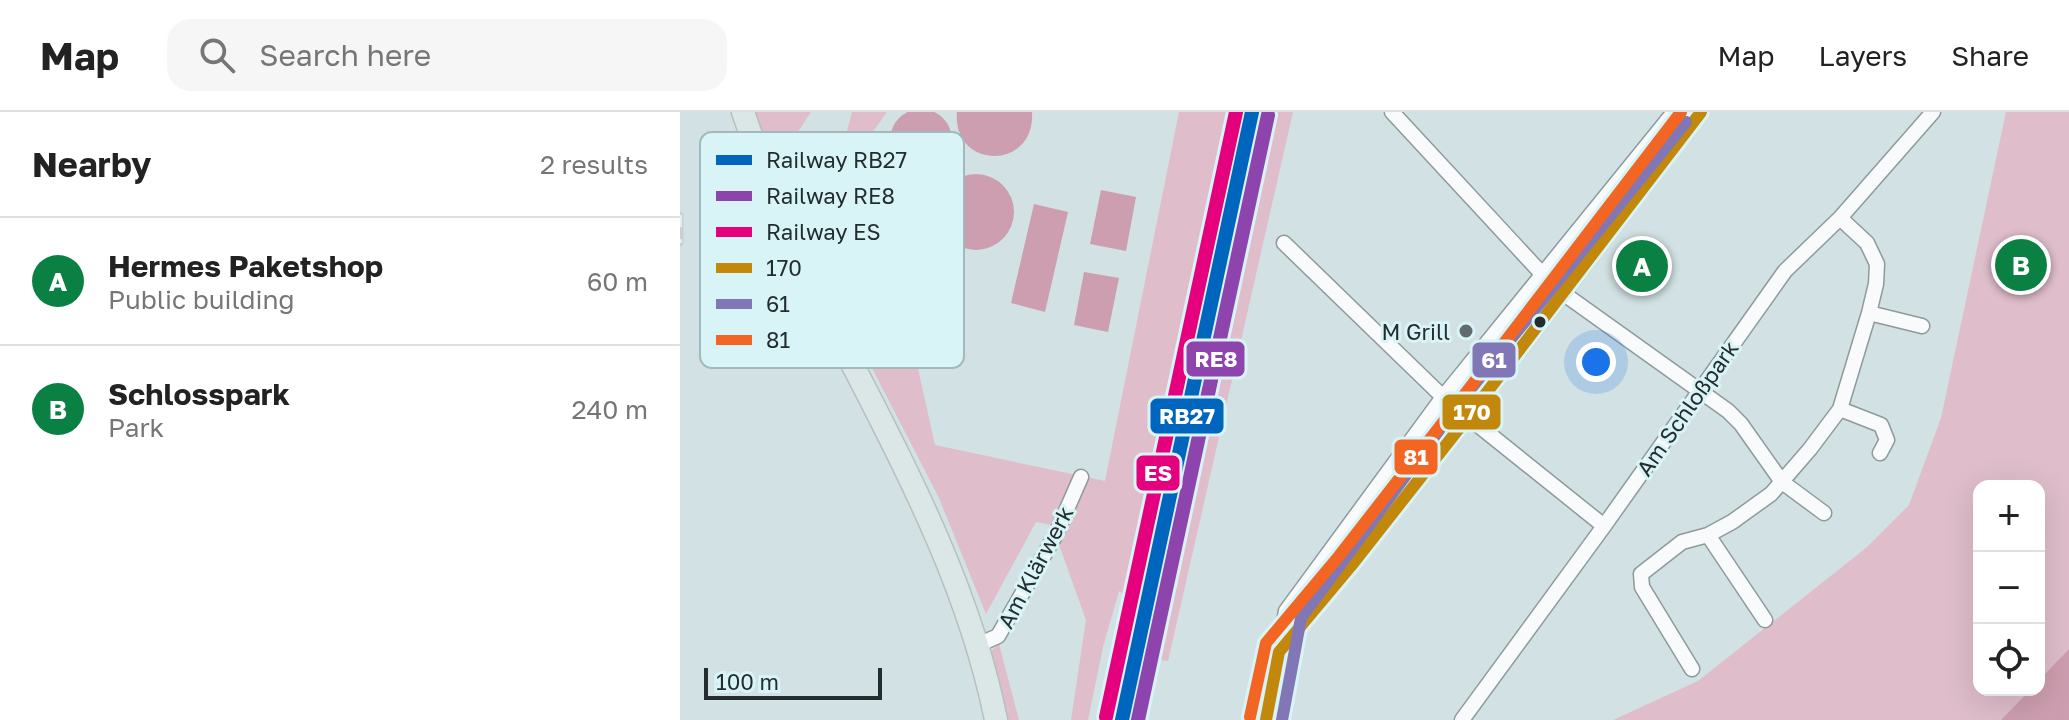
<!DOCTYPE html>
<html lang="en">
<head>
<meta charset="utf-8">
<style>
  :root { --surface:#fff; --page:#f6f6f6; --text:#222; --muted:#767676; --line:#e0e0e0; --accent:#0b8043 }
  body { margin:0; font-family:"Golos Text",sans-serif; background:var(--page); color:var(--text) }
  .controls { position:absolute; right:24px; bottom:24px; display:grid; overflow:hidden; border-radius:16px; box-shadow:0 8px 32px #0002 }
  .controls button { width:72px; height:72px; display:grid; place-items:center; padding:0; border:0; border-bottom:2px solid var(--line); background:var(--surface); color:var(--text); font:40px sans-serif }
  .scale { position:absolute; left:24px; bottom:20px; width:178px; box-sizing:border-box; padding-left:8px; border:4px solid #232d2e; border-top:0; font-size:22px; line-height:28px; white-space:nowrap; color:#232d2e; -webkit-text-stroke:6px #d9f4f7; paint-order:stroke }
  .you { position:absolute; left:916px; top:250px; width:28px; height:28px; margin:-20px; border:6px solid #fff; border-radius:50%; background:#1a73e8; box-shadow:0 0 0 12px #1a73e833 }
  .badge { display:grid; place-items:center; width:52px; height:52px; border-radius:50%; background:var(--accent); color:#fff; font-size:26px; font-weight:700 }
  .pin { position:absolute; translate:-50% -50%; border:4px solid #fff; box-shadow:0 2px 8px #0006 }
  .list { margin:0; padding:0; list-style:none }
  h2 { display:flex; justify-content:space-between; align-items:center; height:104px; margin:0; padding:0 32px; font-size:34px }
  h2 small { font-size:26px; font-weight:400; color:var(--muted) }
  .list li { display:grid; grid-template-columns:52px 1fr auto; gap:24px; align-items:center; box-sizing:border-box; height:128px; padding:0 32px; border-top:2px solid var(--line) }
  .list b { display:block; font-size:30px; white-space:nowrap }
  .list p { margin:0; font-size:26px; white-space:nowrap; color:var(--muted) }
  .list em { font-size:26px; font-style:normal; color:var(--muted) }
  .icon { flex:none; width:44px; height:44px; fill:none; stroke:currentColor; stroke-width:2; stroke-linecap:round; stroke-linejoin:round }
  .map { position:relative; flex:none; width:1389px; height:608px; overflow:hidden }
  header { display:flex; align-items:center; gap:48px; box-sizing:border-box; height:112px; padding:0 40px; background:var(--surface); border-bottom:2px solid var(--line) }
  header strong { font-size:38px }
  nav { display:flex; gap:44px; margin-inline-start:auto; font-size:28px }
  .search { width:560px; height:72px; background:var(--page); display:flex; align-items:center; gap:20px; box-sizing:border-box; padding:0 28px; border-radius:24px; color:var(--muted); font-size:30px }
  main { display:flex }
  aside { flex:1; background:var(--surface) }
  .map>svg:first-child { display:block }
  .green { fill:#dfbdcb }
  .water { fill:#cd9eaf }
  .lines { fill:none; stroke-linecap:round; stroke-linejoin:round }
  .street-casing { stroke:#8e9a9b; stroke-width:17 }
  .primary-casing { stroke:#b7bfbf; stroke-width:25 }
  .street { stroke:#f8fafb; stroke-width:14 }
  .primary { stroke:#dbe6e7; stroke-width:22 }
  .rail-casing { stroke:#cbcfcf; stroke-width:7 }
  .rail { stroke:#d9f4f7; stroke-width:4; stroke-dasharray:12; stroke-linecap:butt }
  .bus-1-casing { stroke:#d9f4f7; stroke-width:18 }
  .bus-2-casing { stroke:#d9f4f7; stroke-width:18 }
  .bus-3-casing { stroke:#d9f4f7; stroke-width:18 }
  .bus-1 { stroke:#c2880c; stroke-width:12 }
  .bus-2 { stroke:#8177b6; stroke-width:12 }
  .bus-3 { stroke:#f26522; stroke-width:12 }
  .rail-1-casing { stroke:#d9f4f7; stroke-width:20 }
  .rail-2-casing { stroke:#d9f4f7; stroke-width:20 }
  .rail-3-casing { stroke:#d9f4f7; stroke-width:20 }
  .rail-1 { stroke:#0065bd; stroke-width:14 }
  .rail-2 { stroke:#8e44ad; stroke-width:14 }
  .rail-3 { stroke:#e5007d; stroke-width:14 }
  .bus-dot { fill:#232d2e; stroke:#d9f4f7; stroke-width:3 }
  .poi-dot { fill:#606c6d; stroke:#d9f4f7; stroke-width:3 }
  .labels { text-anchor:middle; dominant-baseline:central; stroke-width:6; stroke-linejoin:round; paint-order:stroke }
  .poi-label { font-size:22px; fill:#232d2e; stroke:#d9f4f7; text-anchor:end }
  .street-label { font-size:22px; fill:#232d2e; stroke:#d9f4f7 }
  .key { fill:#d9f4f7; stroke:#a2b8bb; stroke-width:2 }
  .key-label { font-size:22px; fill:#232d2e }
  .line-badge { stroke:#d9f4f7; stroke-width:3 }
  .badge-label { font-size:22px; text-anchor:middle; font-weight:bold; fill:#fff }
</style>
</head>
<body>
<header>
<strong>Map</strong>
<div class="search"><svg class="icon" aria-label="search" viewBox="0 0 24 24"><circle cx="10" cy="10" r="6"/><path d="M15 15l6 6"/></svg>Search here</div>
<nav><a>Map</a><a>Layers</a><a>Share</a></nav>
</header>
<main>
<aside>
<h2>Nearby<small>2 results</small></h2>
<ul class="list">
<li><span class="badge">A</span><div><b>Hermes Paketshop</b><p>Public building</p></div><em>60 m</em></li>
<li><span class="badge">B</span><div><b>Schlosspark</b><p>Park</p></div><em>240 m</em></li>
</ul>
</aside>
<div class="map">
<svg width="1389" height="608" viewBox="0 0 1389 608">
  <rect width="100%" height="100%" fill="#d2e1e3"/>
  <path class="green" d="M 75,0 L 131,0 L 94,56 Z
    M 172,0 L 207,0 L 187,28 L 255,333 L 425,369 L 499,0 L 557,0 L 427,608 L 416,608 L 445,483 L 439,479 L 423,535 L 408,608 L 391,608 L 406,508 L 372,413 L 356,410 L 306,502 L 259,386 L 191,254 L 133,149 Z
    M 579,0 L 613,0 L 488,549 L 476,547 L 465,608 L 448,608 Z
    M 1326,0 L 1389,0 L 1389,537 L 1359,568 L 1359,374 L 1299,374 L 1299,578 L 1350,578 L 1321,608 L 933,608 L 1018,569 L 1186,436 L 1229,393 L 1261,306 Z
    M 319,532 L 339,608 L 322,608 L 309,541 Z"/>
  <path class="water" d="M210 28a31 31 0 1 1 62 0a31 31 0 1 1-62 0Z
    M 277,0 L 352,0 C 356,59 272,58 277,0 Z
    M258 100a38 38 0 1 1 76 0a38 38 0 1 1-76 0Z
    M 421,78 L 456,85 L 446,139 L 410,132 Z
    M 354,92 L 388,100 L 365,200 L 331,191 Z
    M 404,160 L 439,166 L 428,220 L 394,213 Z
    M 1389,537 L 1389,608 L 1321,608 L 1350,578 L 1359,578 L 1359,568 Z"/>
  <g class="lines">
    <defs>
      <path id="street" d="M 712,0 L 863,163 L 887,184 L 1048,299 L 1061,312 L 1102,370 L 1144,401
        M 604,131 L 763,285 L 924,414
        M 1189,201 L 1242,214
        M 1160,297 L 1201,313 L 1207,328 L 1200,341
        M 1028,423 L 1085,508
        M 298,533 L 318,524 L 376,422 L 401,365
        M 600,539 C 747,364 883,181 1021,0
        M 1012,557 L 962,475 L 961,462 L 1002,430 L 1028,423 L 1052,410 L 1091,382 L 1130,337 L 1160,297 L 1189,201 L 1196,172 L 1197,152 L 1187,131 L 1160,106
        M 586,608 L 606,499 L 763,285 L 994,0
        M 782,608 L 924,414 L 1105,159 L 1160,106 L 1253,0"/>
      <path id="primary" d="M 63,0 C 88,74 119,148 155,218 C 219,344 288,468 316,608"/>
    </defs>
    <use href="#street" class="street-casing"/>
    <use href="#primary" class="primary-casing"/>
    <use href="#street" class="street"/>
    <use href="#primary" class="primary"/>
    <defs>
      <path id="rail" d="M 0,103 L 0,131"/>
    </defs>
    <use href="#rail" class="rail-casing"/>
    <use href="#rail" class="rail"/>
    <defs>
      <path id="bus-1" d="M 586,608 L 599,540 L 671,454 L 788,305 L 1021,0"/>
      <path id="bus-2" d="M 602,608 L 621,506 L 776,295 L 1006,10"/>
      <path id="bus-3" d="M 570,605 L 586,531 L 659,444 L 775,295 L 1001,0"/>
    </defs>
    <use href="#bus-1" class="bus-1-casing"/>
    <use href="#bus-2" class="bus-2-casing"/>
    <use href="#bus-3" class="bus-3-casing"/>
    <use href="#bus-1" class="bus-1"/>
    <use href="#bus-2" class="bus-2"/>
    <use href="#bus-3" class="bus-3"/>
    <defs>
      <path id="rail-1" d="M 442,608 L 572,0"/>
      <path id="rail-2" d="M 458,608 L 588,3"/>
      <path id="rail-3" d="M 426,605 L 556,0"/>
    </defs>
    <use href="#rail-1" class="rail-1-casing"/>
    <use href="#rail-2" class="rail-2-casing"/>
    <use href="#rail-3" class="rail-3-casing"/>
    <use href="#rail-1" class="rail-1"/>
    <use href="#rail-2" class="rail-2"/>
    <use href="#rail-3" class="rail-3"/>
  </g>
  <circle class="bus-dot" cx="860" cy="210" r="7"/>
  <circle class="poi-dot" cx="786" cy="219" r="8"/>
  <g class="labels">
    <g class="poi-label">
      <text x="770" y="219">M Grill</text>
    </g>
    <g class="street-label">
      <text transform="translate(1007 296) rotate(-55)">Am Schloßpark</text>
      <text transform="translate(355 455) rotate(-62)">Am Klärwerk</text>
    </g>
  </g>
  <rect x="20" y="20" width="264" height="236" rx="12" class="key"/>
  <rect x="36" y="43" width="36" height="10" fill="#0065bd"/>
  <rect x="36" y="79" width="36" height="10" fill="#8e44ad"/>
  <rect x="36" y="115" width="36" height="10" fill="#e5007d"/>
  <rect x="36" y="151" width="36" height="10" fill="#c2880c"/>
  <rect x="36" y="187" width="36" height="10" fill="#8177b6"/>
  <rect x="36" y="223" width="36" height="10" fill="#f26522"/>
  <g class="key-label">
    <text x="86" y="56">Railway RB27</text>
    <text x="86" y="92">Railway RE8</text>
    <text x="86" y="128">Railway ES</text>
    <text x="86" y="164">170</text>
    <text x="86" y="200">61</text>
    <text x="86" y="236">81</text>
  </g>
  <g class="line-badge">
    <rect x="505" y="228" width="61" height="38" rx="8" fill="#8e44ad"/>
    <rect x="791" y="229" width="46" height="38" rx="8" fill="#8177b6"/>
    <rect x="761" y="281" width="61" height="38" rx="8" fill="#c2880c"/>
    <rect x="469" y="285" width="76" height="38" rx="8" fill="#0065bd"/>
    <rect x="713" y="326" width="46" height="38" rx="8" fill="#f26522"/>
    <rect x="455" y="342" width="46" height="38" rx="8" fill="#e5007d"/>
  </g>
  <g class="badge-label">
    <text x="536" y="255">RE8</text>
    <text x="814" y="256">61</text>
    <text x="792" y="308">170</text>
    <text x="507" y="312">RB27</text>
    <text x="736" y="353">81</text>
    <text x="478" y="369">ES</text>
  </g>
</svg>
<div class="controls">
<button>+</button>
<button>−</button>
<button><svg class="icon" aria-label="locate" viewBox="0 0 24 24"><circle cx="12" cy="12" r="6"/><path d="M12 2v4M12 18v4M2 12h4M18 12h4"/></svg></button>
</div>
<div class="scale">100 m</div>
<div class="you"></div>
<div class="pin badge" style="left:962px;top:154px">A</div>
<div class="pin badge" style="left:1341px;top:153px">B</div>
</div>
</main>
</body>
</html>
